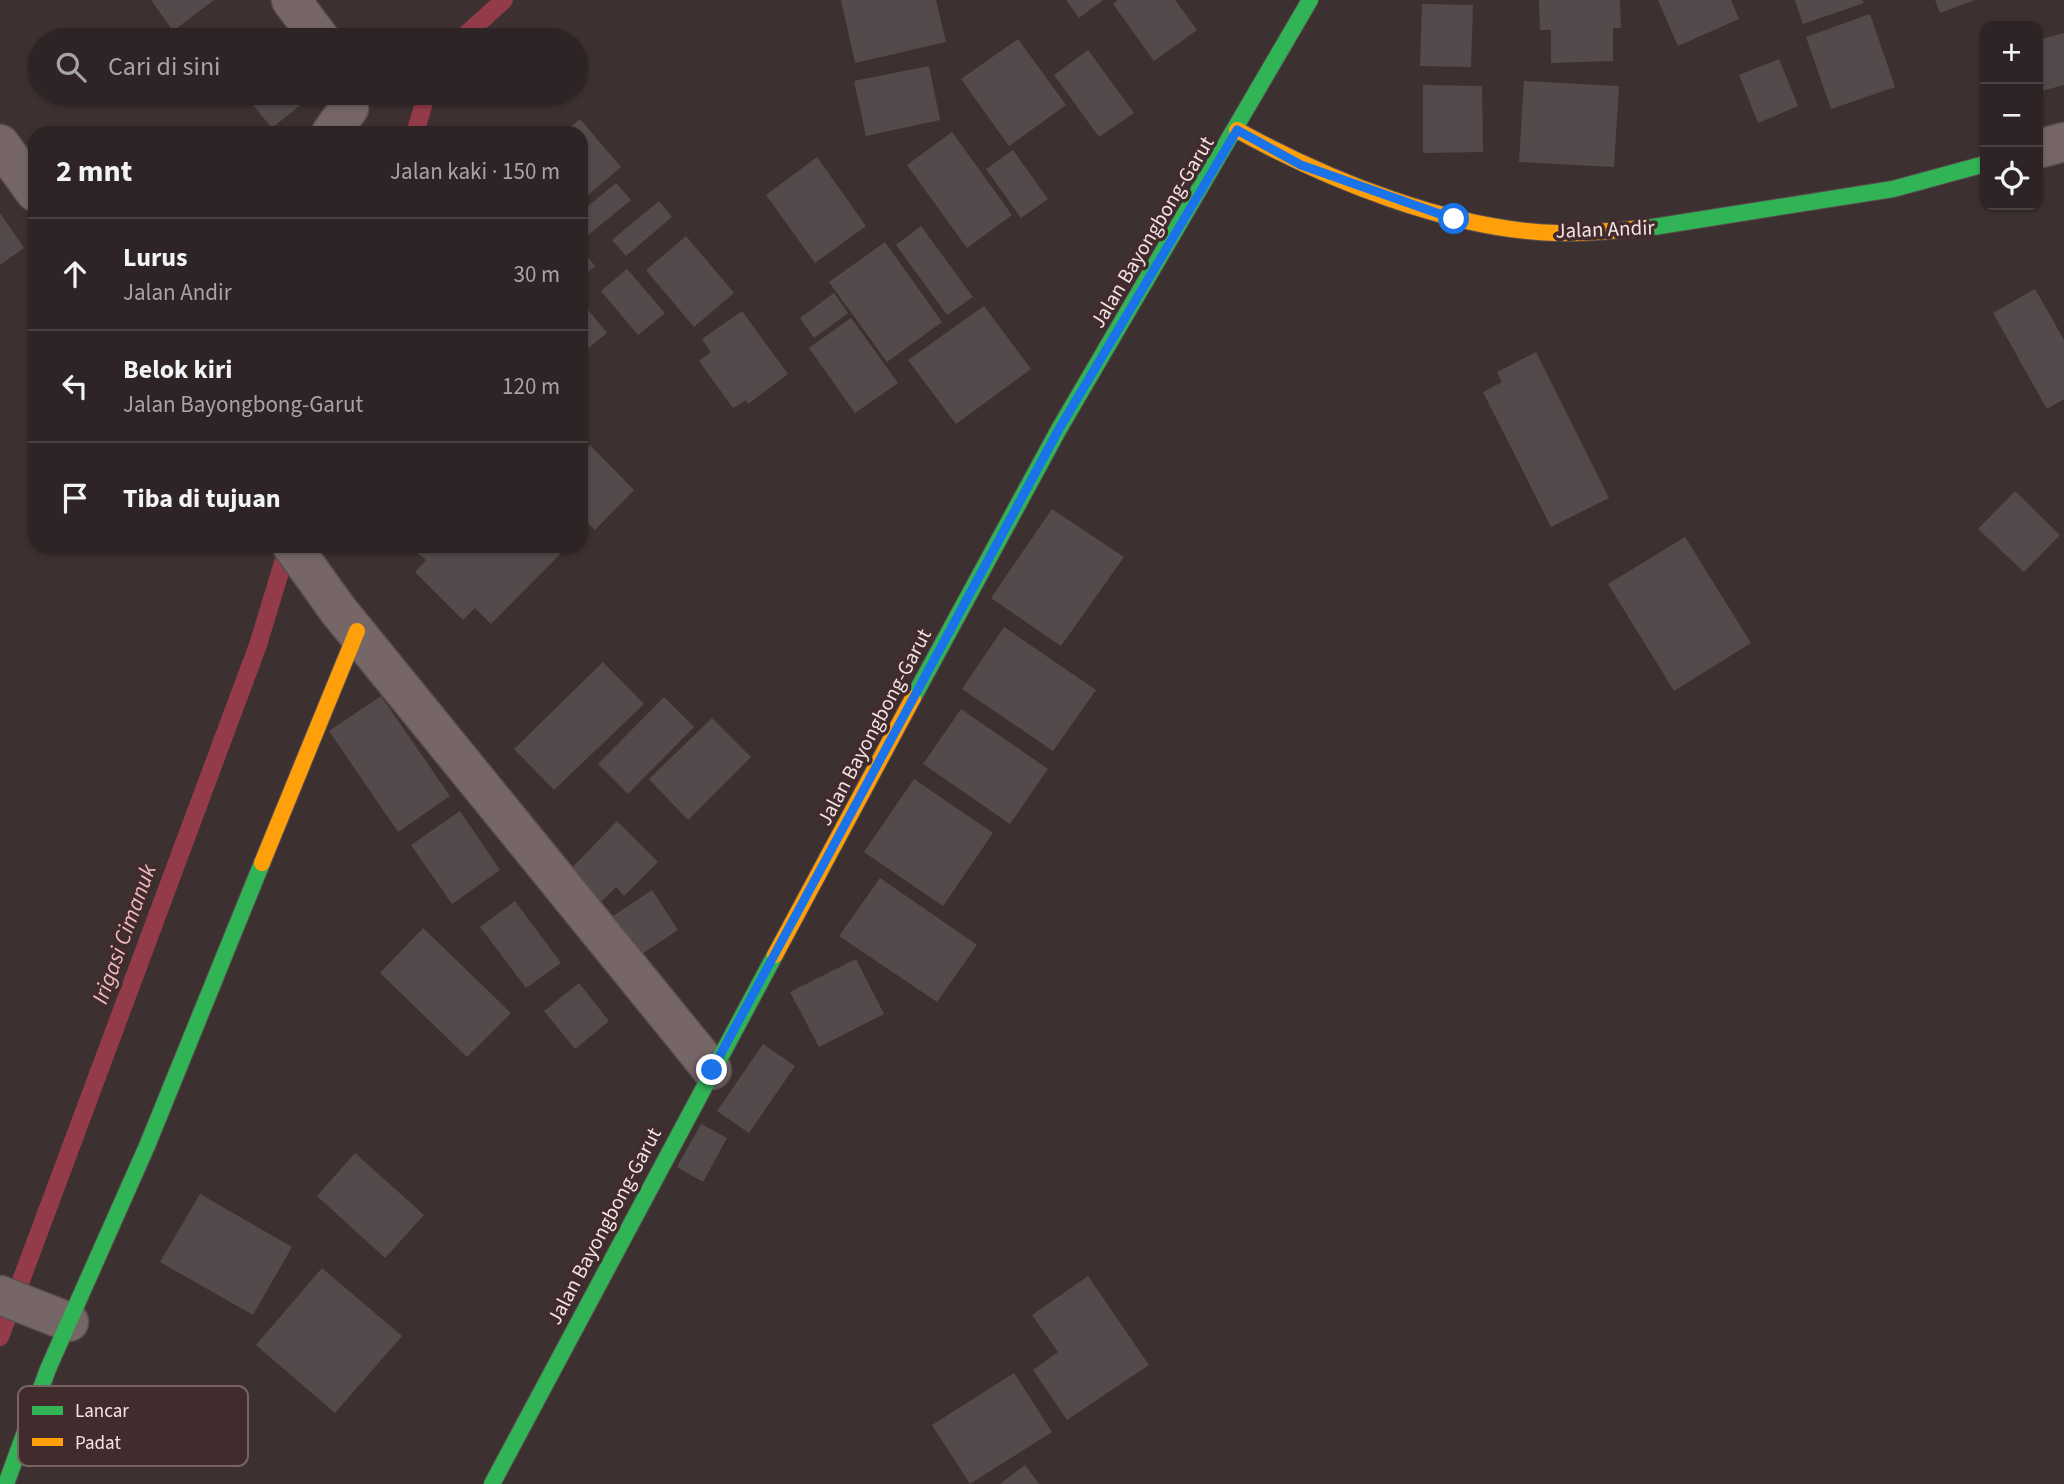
<!DOCTYPE html>
<html lang="id">
<head>
<meta charset="utf-8">
<style>
  :root { --surface:#2e2425; --page:#3a3032; --text:#f1f3f6; --muted:#a7a4a7; --line:#494142 }
  body { margin:0; font-family:"Source Sans 3",sans-serif; background:var(--page); color:var(--text) }
  .controls { position:absolute; right:21px; top:21px; display:grid; overflow:hidden; border-radius:14px; box-shadow:0 2px 5px #0004 }
  .controls button { width:63px; height:63px; display:grid; place-items:center; padding:0; border:0; border-bottom:2px solid var(--line); background:var(--surface); color:var(--text); font:35px sans-serif }
  .stop { position:absolute; width:21px; height:21px; margin:-16px; border:5px solid #1a73e8; border-radius:50%; background:#fff }
  .stop.end { background:#1a73e8; border-color:#fff; box-shadow:0 2px 7px #0008 }
  .list { margin:0; padding:0; list-style:none }
  h2 { display:flex; justify-content:space-between; align-items:center; height:91px; margin:0; padding:0 28px; font-size:30px }
  h2 small { font-size:23px; font-weight:400; color:var(--muted) }
  .list li { display:grid; grid-template-columns:46px 1fr auto; gap:21px; align-items:center; box-sizing:border-box; height:112px; padding:0 28px; border-top:2px solid var(--line) }
  .list b { display:block; font-size:26px; white-space:nowrap }
  .list p { margin:0; font-size:23px; white-space:nowrap; color:var(--muted) }
  .list em { font-size:23px; font-style:normal; color:var(--muted) }
  .icon { flex:none; width:38px; height:38px; fill:none; stroke:currentColor; stroke-width:2; stroke-linecap:round; stroke-linejoin:round }
  .map { position:relative; flex:none; width:2064px; height:1484px; overflow:hidden }
  .search { position:absolute; background:var(--surface); box-shadow:0 2px 5px #0004; left:28px; top:28px; width:560px; height:77px; display:flex; align-items:center; gap:18px; box-sizing:border-box; padding:0 24px; border-radius:38px; color:var(--muted); font-size:26px }
  .panel { position:absolute; background:var(--surface); box-shadow:0 2px 5px #0004; left:28px; top:126px; width:560px; height:427px; border-radius:21px }
  .map>svg:first-child { display:block }
  .lines { fill:none; stroke-linecap:round; stroke-linejoin:round }
  .stream { stroke:#933b49; stroke-width:18 }
  .building { fill:#554a4b }
  .street-casing { stroke:#594d4e; stroke-width:41 }
  .fast-casing { stroke:#594d4e; stroke-width:18 }
  .slow-casing { stroke:#594d4e; stroke-width:18 }
  .street { stroke:#766668; stroke-width:38 }
  .fast { stroke:#30b455; stroke-width:16 }
  .slow { stroke:#ff9f0a; stroke-width:16 }
  .route { stroke:#1a73e8; stroke-width:9 }
  .labels { text-anchor:middle; dominant-baseline:central; stroke-width:7; stroke-linejoin:round; paint-order:stroke }
  .street-label { font-size:21px; fill:#f3e3e4; stroke:#422b2d }
  .water-label { font-size:23px; font-style:italic; fill:#f1babf; stroke:#422b2d }
  .key { fill:#422b2d; stroke:#776264; stroke-width:2 }
  .key-label { font-size:19px; fill:#f3e3e4 }
</style>
</head>
<body>
<div class="map">
<svg width="2064" height="1484" viewBox="0 0 2064 1484">
  <rect width="100%" height="100%" fill="#3d3031"/>
  <g class="lines">
    <path class="stream" d="M 460,40 L 504,0
      M 415,133 L 427,93
      M 0,1337 L 258,645 L 288,546"/>
  </g>
  <path class="building" d="M 151,0 L 214,0 L 173,31 Z
    M 841,0 L 936,0 L 946,42 L 855,63 Z
    M 1066,0 L 1103,0 L 1079,18 Z
    M 1118,0 L 1175,0 L 1197,30 L 1154,61 L 1113,4 Z
    M 1539,0 L 1620,0 L 1621,28 L 1613,28 L 1613,61 L 1551,63 L 1551,30 L 1540,30 Z
    M 1658,0 L 1731,0 L 1739,19 L 1678,46 Z
    M 1795,0 L 1862,0 L 1864,3 L 1803,24 Z
    M 1935,0 L 1975,0 L 1940,13 Z
    M 1422,4 L 1473,5 L 1471,67 L 1420,66 Z
    M 1870,14 L 1895,87 L 1831,109 L 1806,37 Z
    M 296,25 L 308,40 L 277,40 Z
    M 2064,33 L 2064,85 L 2038,92 L 2038,40 Z
    M 1018,39 L 1066,105 L 1009,146 L 961,79 Z
    M 1088,50 L 1134,113 L 1099,137 L 1054,75 Z
    M 1779,59 L 1798,106 L 1758,123 L 1739,75 Z
    M 929,66 L 940,120 L 866,136 L 854,81 Z
    M 1524,81 L 1619,86 L 1614,167 L 1519,162 Z
    M 1423,85 L 1482,86 L 1483,152 L 1423,153 Z
    M 243,93 L 315,93 L 272,128 Z
    M 580,119 L 621,167 L 581,201 L 581,133 L 563,133 Z
    M 952,132 L 1012,215 L 967,248 L 907,165 Z
    M 1013,150 L 1048,199 L 1021,218 L 986,169 Z
    M 817,157 L 866,226 L 815,263 L 766,195 Z
    M 616,183 L 631,200 L 587,236 L 581,228 L 581,212 Z
    M 659,201 L 672,217 L 626,256 L 612,240 Z
    M 0,213 L 24,248 L 0,265 Z
    M 921,226 L 973,297 L 947,315 L 896,245 Z
    M 686,236 L 734,293 L 694,327 L 646,270 Z
    M 885,242 L 942,322 L 887,362 L 829,282 Z
    M 581,249 L 595,266 L 581,278 Z
    M 627,269 L 665,313 L 638,335 L 601,291 Z
    M 2035,289 L 2064,340 L 2064,399 L 2047,409 L 1993,313 Z
    M 834,293 L 848,313 L 814,338 L 800,318 Z
    M 581,301 L 607,333 L 581,354 Z
    M 984,306 L 1031,369 L 956,424 L 908,360 Z
    M 742,311 L 788,374 L 748,404 L 746,400 L 733,408 L 699,361 L 711,352 L 702,339 Z
    M 851,318 L 898,383 L 855,413 L 809,348 Z
    M 1536,352 L 1609,498 L 1551,527 L 1483,392 L 1502,382 L 1497,372 Z
    M 590,445 L 634,490 L 595,530 L 581,516 L 581,454 Z
    M 2015,491 L 2060,535 L 2024,572 L 1978,529 Z
    M 1052,509 L 1124,557 L 1061,646 L 991,598 Z
    M 1685,537 L 1751,643 L 1674,691 L 1608,584 Z
    M 422,546 L 568,546 L 491,624 L 475,608 L 463,620 L 415,572 L 426,560 L 416,552 Z
    M 1004,627 L 1096,690 L 1053,751 L 962,689 Z
    M 603,662 L 644,704 L 554,790 L 514,749 Z
    M 381,696 L 450,796 L 398,832 L 329,731 Z
    M 664,697 L 694,727 L 628,794 L 598,764 Z
    M 961,709 L 1048,769 L 1010,824 L 923,764 Z
    M 712,718 L 751,757 L 688,820 L 649,779 Z
    M 914,779 L 993,833 L 943,906 L 864,852 Z
    M 460,811 L 500,870 L 452,904 L 411,845 Z
    M 617,821 L 658,862 L 624,896 L 616,887 L 600,903 L 568,872 Z
    M 880,878 L 977,945 L 937,1002 L 839,936 Z
    M 652,890 L 678,930 L 633,960 L 607,920 Z
    M 515,901 L 561,963 L 526,988 L 480,927 Z
    M 423,928 L 511,1013 L 467,1057 L 380,973 Z
    M 856,959 L 884,1014 L 819,1047 L 790,992 Z
    M 579,983 L 609,1021 L 575,1049 L 544,1011 Z
    M 763,1044 L 795,1066 L 749,1133 L 717,1111 Z
    M 701,1124 L 727,1138 L 703,1182 L 677,1167 Z
    M 355,1153 L 424,1215 L 385,1258 L 317,1196 Z
    M 200,1194 L 292,1247 L 253,1315 L 160,1262 Z
    M 322,1268 L 402,1336 L 335,1413 L 256,1345 Z
    M 1088,1276 L 1149,1365 L 1067,1420 L 1033,1370 L 1058,1352 L 1032,1315 Z
    M 1014,1373 L 1052,1432 L 970,1484 L 932,1425 Z
    M 1025,1465 L 1039,1484 L 1000,1484 Z"/>
  <g class="lines">
    <defs>
      <path id="street" d="M 291,0 L 321,40
        M 331,133 L 349,108 L 347,93
        M 0,144 L 35,192
        M 2038,149 L 2064,142
        M 292,546 L 338,610 L 712,1070
        M 0,1295 L 69,1322"/>
      <path id="fast" d="M 1647,228 L 1893,189 L 1985,164
        M 913,698 L 1059,429 L 1310,0
        M 6,1484 L 48,1369 L 147,1146 L 262,863
        M 492,1484 L 775,955"/>
      <path id="slow" d="M 1237,130 C 1328,180 1451,230 1556,233 C 1586,234 1617,230 1647,228
        M 262,863 L 357,631
        M 775,955 L 913,698"/>
    </defs>
    <use href="#street" class="street-casing"/>
    <use href="#fast" class="fast-casing"/>
    <use href="#slow" class="slow-casing"/>
    <use href="#street" class="street"/>
    <use href="#fast" class="fast"/>
    <use href="#slow" class="slow"/>
  </g>
  <g class="lines">
    <path class="route" d="M 712,1070 L 1059,429 L 1237,130 L 1301,165 L 1454,219"/>
  </g>
  <g class="labels">
    <g class="street-label">
      <text transform="translate(1605 229) rotate(-2)">Jalan Andir</text>
      <text transform="translate(1152 232) rotate(-59)">Jalan Bayongbong-Garut</text>
      <text transform="translate(874 727) rotate(-62)">Jalan Bayongbong-Garut</text>
      <text transform="translate(604 1226) rotate(-62)">Jalan Bayongbong-Garut</text>
    </g>
    <g class="water-label">
      <text transform="translate(124 934) rotate(-70)">Irigasi Cimanuk</text>
    </g>
  </g>
  <rect x="18" y="1386" width="230" height="80" rx="10" class="key"/>
  <rect x="32" y="1406" width="31" height="9" fill="#30b455"/>
  <rect x="32" y="1438" width="31" height="8" fill="#ff9f0a"/>
  <g class="key-label">
    <text x="75" y="1417">Lancar</text>
    <text x="75" y="1449">Padat</text>
  </g>
</svg>
<div class="controls">
<button>+</button>
<button>−</button>
<button><svg class="icon" aria-label="locate" viewBox="0 0 24 24"><circle cx="12" cy="12" r="6"/><path d="M12 2v4M12 18v4M2 12h4M18 12h4"/></svg></button>
</div>
<div class="stop" style="left:1454px;top:219px"></div>
<div class="stop end" style="left:712px;top:1070px"></div>
<div class="search"><svg class="icon" aria-label="search" viewBox="0 0 24 24"><circle cx="10" cy="10" r="6"/><path d="M15 15l6 6"/></svg>Cari di sini</div>
<section class="panel">
<h2>2 mnt<small>Jalan kaki · 150 m</small></h2>
<ul class="list">
<li><svg class="icon" aria-label="ahead" viewBox="0 0 24 24"><path d="M12 20V5M6 11l6-6 6 6"/></svg><div><b>Lurus</b><p>Jalan Andir</p></div><em>30 m</em></li>
<li><svg class="icon" aria-label="left" viewBox="0 0 24 24"><path d="M17 20v-9H6M10 6l-5 5 5 5"/></svg><div><b>Belok kiri</b><p>Jalan Bayongbong-Garut</p></div><em>120 m</em></li>
<li><svg class="icon" aria-label="arrive" viewBox="0 0 24 24"><path d="M6 21V4h12l-3 4 3 4H6"/></svg><div><b>Tiba di tujuan</b></div></li>
</ul>
</section>
</div>
</body>
</html>
